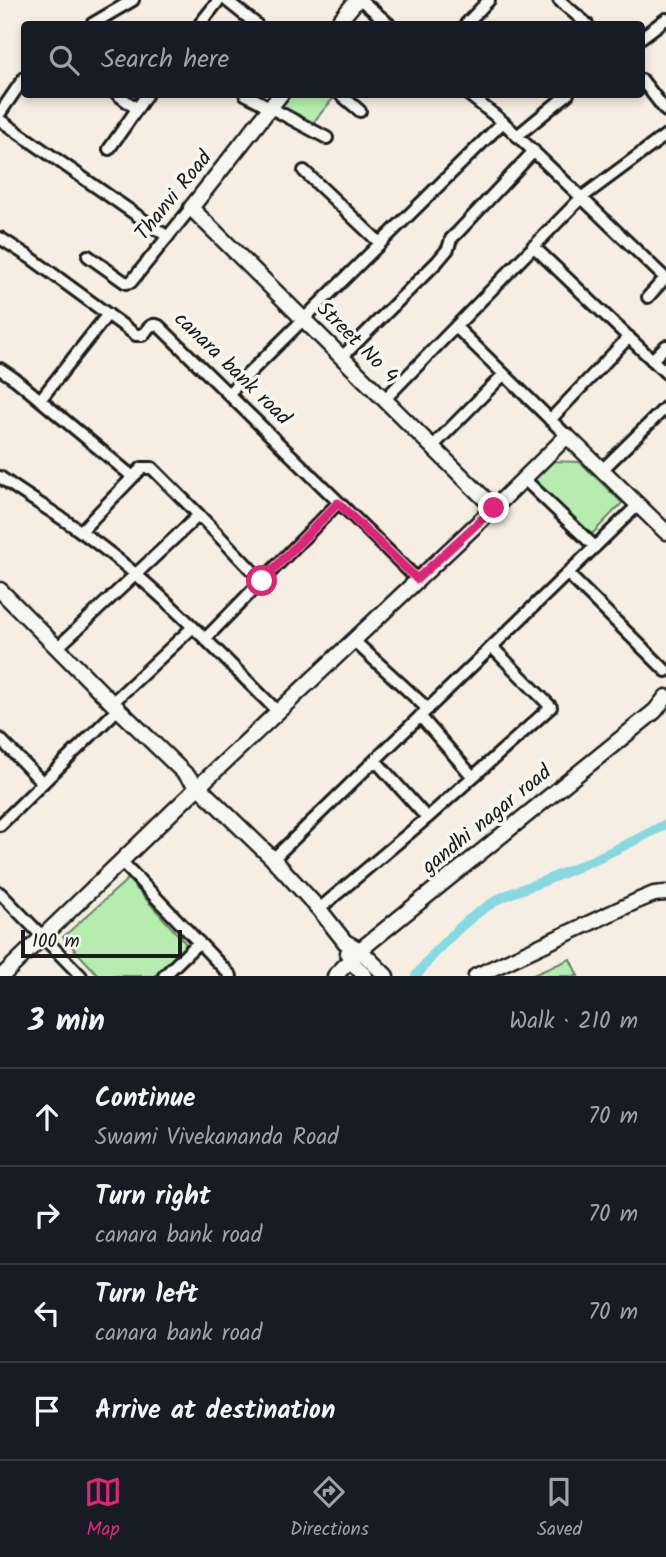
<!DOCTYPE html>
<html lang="en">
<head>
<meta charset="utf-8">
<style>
  :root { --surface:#171b24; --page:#20242c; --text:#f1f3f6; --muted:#9ea1a6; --line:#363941; --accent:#db2777 }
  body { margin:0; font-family:Kalam,sans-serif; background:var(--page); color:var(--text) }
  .scale { position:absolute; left:21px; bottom:18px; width:161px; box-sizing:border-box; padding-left:7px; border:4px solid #1c1c1c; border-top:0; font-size:19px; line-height:24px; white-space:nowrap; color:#1c1c1c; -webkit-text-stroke:5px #f6f6f2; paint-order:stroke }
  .stop { position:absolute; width:21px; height:21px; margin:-16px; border:5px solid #db2777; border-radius:50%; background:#fff }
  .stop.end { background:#db2777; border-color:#fff; box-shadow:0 2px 7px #0008 }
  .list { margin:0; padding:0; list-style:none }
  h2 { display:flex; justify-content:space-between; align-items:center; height:91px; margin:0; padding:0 28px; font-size:30px }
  h2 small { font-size:23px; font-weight:400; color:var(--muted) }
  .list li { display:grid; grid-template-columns:46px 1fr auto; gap:21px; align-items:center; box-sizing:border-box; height:98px; padding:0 28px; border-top:2px solid var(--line) }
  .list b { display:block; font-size:26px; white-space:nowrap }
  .list p { margin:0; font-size:23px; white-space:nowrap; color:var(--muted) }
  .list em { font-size:23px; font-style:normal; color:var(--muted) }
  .icon { flex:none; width:38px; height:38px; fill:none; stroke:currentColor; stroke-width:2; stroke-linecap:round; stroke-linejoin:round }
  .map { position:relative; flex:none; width:666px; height:976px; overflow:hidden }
  .search { position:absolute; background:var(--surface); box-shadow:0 4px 10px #0003; left:21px; right:21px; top:21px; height:77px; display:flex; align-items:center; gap:18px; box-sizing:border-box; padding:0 24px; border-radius:7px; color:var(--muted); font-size:26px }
  .sheet { height:483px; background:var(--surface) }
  nav { display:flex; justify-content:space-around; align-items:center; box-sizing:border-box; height:98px; border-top:2px solid var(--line); background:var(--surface); font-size:19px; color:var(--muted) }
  nav a { display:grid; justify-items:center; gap:4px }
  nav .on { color:var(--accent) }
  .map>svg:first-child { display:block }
  .green { fill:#b6edaf; stroke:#698466; stroke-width:2 }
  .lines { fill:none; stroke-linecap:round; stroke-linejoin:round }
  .canal { stroke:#87d8e0; stroke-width:10 }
  .street-casing { stroke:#1c1c1c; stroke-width:16 }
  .secondary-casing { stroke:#1c1c1c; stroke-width:19 }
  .street { stroke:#f6f6f2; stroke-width:10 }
  .secondary { stroke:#f6f6f2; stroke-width:14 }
  .route { stroke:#db2777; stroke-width:9 }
  .labels { text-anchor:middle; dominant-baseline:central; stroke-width:7; stroke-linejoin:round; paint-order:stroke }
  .street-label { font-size:21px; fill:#1c1c1c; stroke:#f6f6f2 }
</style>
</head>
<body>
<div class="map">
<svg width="666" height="976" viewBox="0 0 666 976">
  <rect width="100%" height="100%" fill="#f6eee3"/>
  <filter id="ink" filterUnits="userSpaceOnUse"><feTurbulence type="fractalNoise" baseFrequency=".0143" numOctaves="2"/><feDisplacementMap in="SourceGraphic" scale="14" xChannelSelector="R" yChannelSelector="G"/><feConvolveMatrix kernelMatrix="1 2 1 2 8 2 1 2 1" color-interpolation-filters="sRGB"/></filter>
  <g filter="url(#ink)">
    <path class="green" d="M 335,94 L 336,95 L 312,124 L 279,108 L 290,95 Z
      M 549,461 L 580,462 L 622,503 L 590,536 L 531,480 Z
      M 128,879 L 188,946 L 155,976 L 99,976 L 63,937 Z
      M 570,959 L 578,976 L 531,976 Z"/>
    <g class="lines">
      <path class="canal" d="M 416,976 C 438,947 467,917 499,899 C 516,890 536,885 554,877 C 592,861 630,844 666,824"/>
      <defs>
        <path id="street" d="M 226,0 L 256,24
          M 361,0 L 389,24
          M 559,0 L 587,24
          M 92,24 L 133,0
          M 200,24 L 219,0
          M 466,24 L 489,0
          M 642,37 L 666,19
          M 642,80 L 666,111
          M 117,94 L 137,109 L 147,94
          M 245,94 L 327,138
          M 340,94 L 360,111
          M 468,94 L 503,122 L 666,279
          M 0,113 L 24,78
          M 0,120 L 168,237
          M 517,136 L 568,94
          M 109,149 L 137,109
          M 304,171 L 380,243
          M 0,238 L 31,258 L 136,335 L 143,335 C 148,329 151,322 159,326 L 417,579
          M 533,246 L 666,373
          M 88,256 L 126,283 L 131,282 L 191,208
          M 648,297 L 665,278
          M 456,327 L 567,436
          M 342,357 L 437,262 L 448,249 L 451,239 L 459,231 L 534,151
          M 652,360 L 666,346
          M 0,369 L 15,379 L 133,477 L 142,468 L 152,468 L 199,515 L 262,581
          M 229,393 L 503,122
          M 40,400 L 108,314
          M 384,400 L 581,198 L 666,135
          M 550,420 L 629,337
          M 432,447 L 504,374
          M 602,470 L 666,407
          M 0,477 C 26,496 54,512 80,531 C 153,582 215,649 277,711
          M 523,478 L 595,547
          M 81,531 L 133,477
          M 568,574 L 666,671
          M 205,639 L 338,503
          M 353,640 L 428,709
          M 57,648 L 199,515
          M 112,703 L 193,627
          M 420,716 L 473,777
          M 0,739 L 43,783
          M 375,760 L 427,818
          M 0,825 L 118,709
          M 273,859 L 638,505
          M 121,861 L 231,976
          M 0,893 L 81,976
          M 319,909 L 427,818 L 551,707 L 492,647
          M 164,976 L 199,942"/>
        <path id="secondary" d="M 337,24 L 357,0
          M 281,94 L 191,208 L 494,508
          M 0,590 L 112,703 L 273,859 L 319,909 L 345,942 L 360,950 L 386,976
          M 348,953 L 350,960 L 365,976
          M 2,976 L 198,787 L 494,508 L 567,436 L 666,532
          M 335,976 L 360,950 L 655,711 L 666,697
          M 476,976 L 637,901 L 654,894 L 666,893"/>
      </defs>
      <use href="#street" class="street-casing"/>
      <use href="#secondary" class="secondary-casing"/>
      <use href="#street" class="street"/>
      <use href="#secondary" class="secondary"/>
    </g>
  </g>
  <g class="lines" filter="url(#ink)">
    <path class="route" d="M 262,581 L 338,503 L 417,579 L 494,508"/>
  </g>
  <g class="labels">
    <g class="street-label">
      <text transform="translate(174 196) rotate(-51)">Thanvi Road</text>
      <text transform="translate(357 343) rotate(45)">Street No 4</text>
      <text transform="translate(232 369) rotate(44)">canara bank road</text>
      <text transform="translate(487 820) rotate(-39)">gandhi nagar road</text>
    </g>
  </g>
</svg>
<div class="scale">100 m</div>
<div class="stop" style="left:262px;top:581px"></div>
<div class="stop end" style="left:494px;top:508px"></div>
<div class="search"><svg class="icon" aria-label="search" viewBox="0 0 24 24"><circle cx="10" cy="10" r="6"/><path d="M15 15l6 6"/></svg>Search here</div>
</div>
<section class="sheet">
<h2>3 min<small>Walk · 210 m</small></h2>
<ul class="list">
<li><svg class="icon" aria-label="ahead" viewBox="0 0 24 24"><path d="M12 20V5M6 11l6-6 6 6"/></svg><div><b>Continue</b><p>Swami Vivekananda Road</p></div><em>70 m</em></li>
<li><svg class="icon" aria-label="right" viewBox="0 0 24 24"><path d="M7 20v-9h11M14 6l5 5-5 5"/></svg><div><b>Turn right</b><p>canara bank road</p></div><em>70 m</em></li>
<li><svg class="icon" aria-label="left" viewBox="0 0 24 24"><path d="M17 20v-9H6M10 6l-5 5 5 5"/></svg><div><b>Turn left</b><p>canara bank road</p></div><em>70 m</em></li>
<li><svg class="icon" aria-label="arrive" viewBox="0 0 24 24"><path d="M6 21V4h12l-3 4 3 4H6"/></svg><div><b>Arrive at destination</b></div></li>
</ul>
</section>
<nav>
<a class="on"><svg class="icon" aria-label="map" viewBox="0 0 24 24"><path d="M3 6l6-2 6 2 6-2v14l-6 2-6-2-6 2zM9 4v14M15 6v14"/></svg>Map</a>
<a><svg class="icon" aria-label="directions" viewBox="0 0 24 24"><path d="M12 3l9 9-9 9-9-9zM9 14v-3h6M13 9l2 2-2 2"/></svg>Directions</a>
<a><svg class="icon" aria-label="saved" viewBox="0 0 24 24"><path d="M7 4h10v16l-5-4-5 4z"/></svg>Saved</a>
</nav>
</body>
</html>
